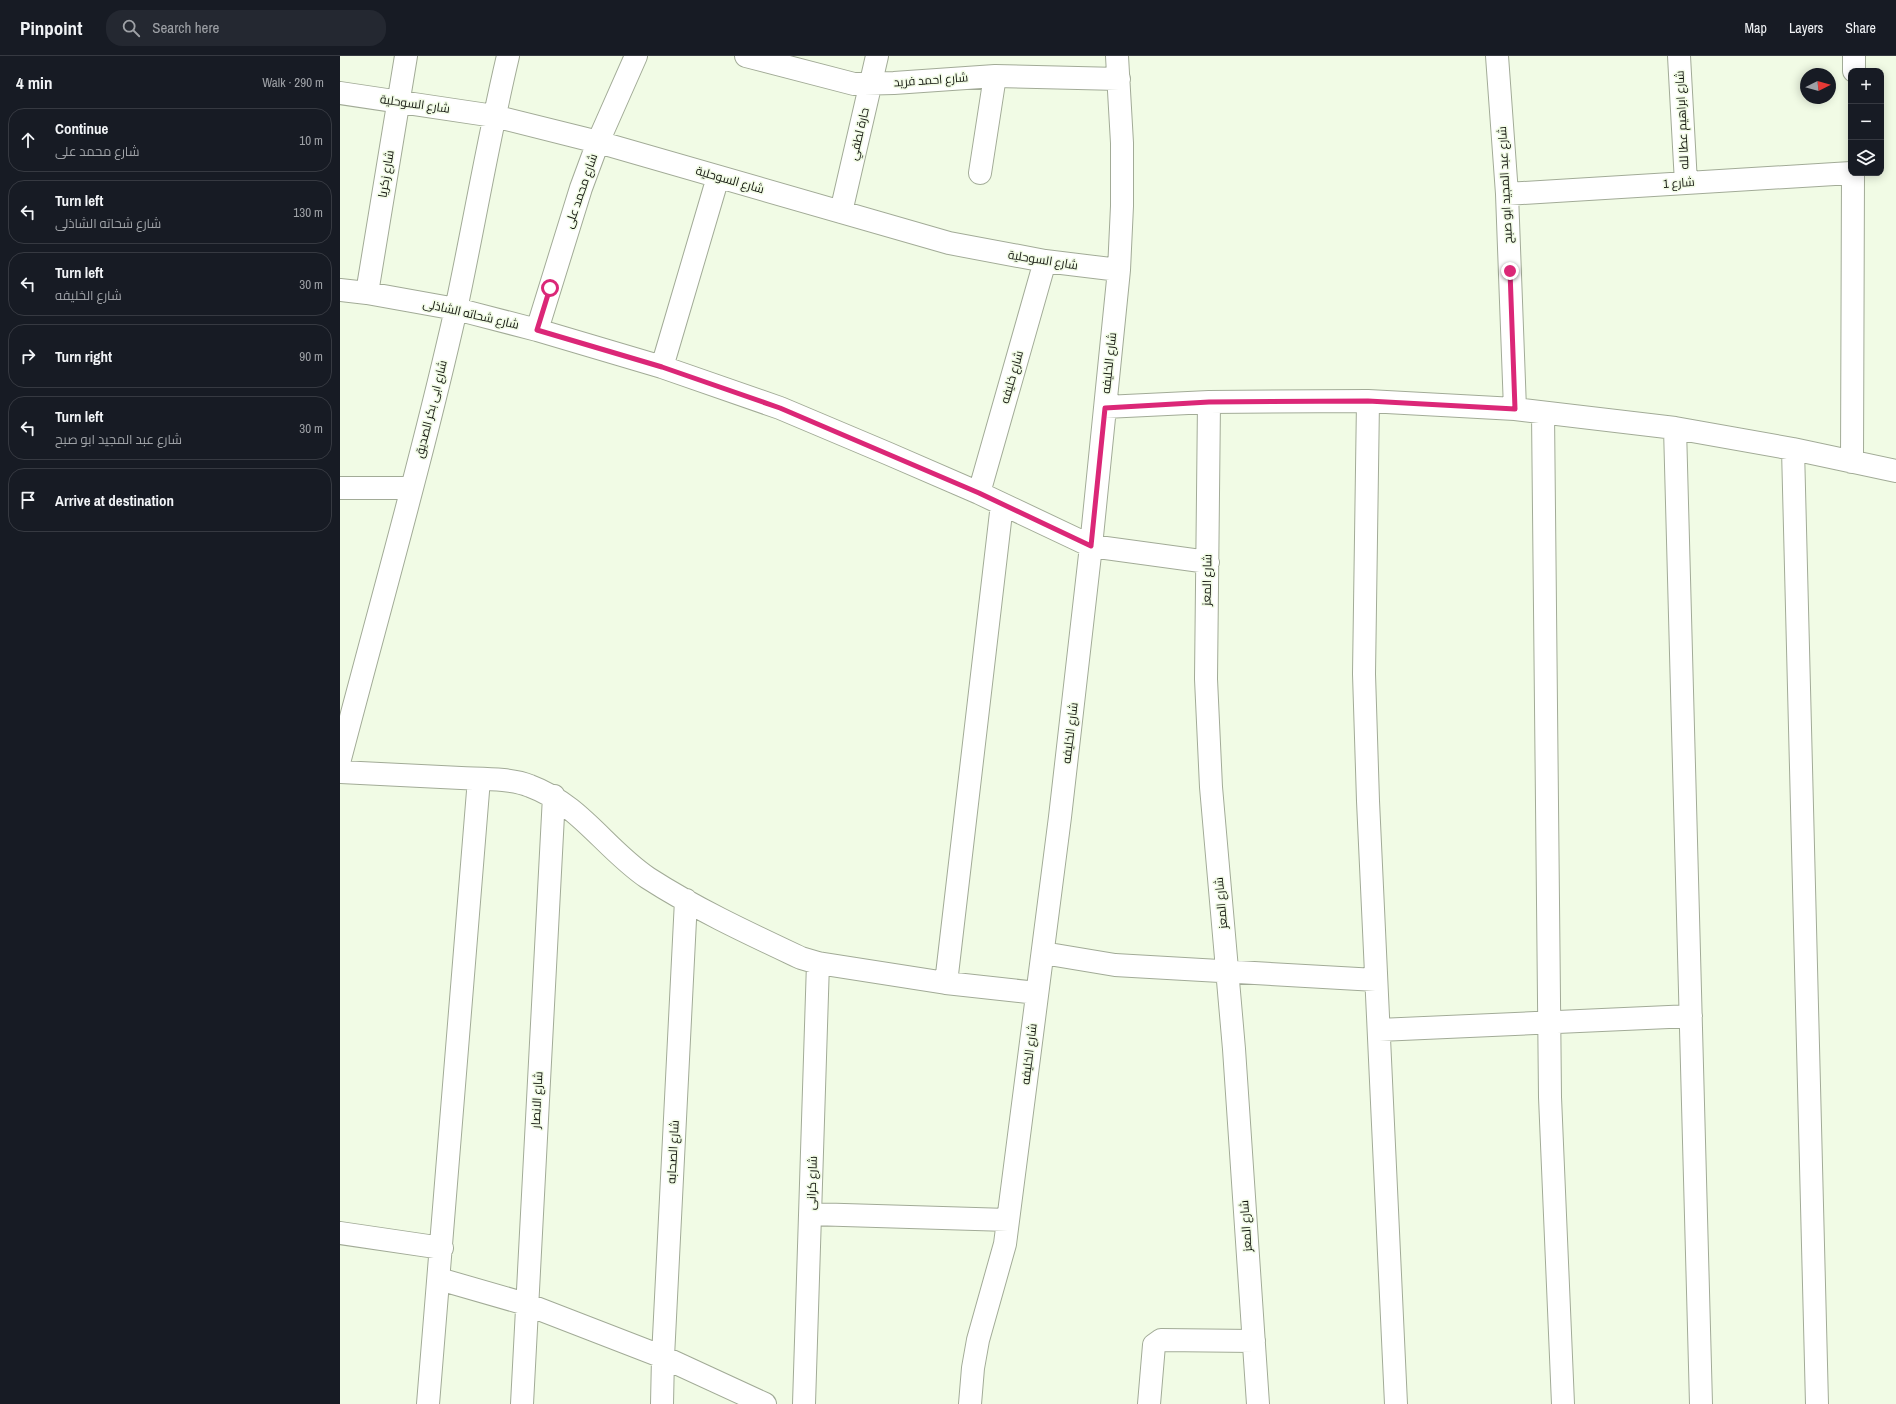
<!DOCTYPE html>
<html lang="en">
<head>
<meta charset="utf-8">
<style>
  :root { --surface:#171b24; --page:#242831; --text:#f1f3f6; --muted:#9ea1a6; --line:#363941 }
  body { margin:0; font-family:"Archivo Narrow",Cairo,sans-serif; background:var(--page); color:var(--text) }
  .controls { position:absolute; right:12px; top:12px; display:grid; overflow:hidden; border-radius:8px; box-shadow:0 2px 10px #0003 }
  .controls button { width:36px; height:36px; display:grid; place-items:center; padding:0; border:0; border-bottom:1px solid var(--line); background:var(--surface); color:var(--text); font:20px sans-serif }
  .compass { position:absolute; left:1460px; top:12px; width:36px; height:36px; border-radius:50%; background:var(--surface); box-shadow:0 2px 10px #0003; rotate:84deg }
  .stop { position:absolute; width:12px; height:12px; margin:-9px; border:3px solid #db2777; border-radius:50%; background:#fff }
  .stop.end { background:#db2777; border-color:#fff; box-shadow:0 1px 4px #0008 }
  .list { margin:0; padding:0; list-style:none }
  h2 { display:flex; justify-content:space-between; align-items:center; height:52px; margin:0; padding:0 16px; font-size:17px }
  h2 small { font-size:13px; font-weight:400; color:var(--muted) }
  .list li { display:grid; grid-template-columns:26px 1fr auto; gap:12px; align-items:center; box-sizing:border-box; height:64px; margin:0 8px 8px; padding:0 8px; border:1px solid var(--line); border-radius:16px }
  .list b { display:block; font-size:15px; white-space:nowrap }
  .list p { margin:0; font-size:13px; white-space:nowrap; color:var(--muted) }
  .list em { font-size:13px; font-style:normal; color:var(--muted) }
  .icon { flex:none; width:22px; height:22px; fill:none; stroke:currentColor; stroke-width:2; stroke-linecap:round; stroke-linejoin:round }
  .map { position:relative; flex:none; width:1556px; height:1348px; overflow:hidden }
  header { display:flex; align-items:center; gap:24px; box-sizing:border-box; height:56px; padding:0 20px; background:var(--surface); border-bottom:1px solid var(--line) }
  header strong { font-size:19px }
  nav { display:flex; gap:22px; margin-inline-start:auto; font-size:14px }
  .search { width:280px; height:36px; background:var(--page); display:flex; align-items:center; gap:10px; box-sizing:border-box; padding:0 14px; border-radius:16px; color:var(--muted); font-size:15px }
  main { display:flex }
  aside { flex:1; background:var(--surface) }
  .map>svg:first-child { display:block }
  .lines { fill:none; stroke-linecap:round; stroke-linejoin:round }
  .minor-casing { stroke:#a2ab97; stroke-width:24 }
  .minor { stroke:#fff; stroke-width:22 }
  .route { stroke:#db2777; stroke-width:5 }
  .labels { text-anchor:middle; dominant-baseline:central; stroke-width:3; stroke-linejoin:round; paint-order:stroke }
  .street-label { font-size:12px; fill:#12150e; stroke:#f1fbe5 }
</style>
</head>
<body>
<header>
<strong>Pinpoint</strong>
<div class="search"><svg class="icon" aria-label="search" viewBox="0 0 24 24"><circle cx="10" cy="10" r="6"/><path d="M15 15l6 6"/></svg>Search here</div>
<nav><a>Map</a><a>Layers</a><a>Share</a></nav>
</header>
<main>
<aside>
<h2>4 min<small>Walk · 290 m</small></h2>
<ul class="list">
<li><svg class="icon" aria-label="ahead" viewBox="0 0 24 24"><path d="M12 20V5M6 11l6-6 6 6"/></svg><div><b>Continue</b><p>شارع محمد على</p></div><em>10 m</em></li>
<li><svg class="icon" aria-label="left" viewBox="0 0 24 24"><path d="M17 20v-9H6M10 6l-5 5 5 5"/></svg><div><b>Turn left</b><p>شارع شحاته الشاذلى</p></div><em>130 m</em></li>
<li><svg class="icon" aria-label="left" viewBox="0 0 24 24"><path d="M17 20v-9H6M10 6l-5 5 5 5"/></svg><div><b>Turn left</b><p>شارع الخليفه</p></div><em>30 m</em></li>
<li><svg class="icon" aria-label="right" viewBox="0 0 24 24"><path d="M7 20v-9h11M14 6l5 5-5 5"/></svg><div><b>Turn right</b></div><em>90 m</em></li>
<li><svg class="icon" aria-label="left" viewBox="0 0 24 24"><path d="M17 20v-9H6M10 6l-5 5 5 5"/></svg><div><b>Turn left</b><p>شارع عبد المجيد ابو صبح</p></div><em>30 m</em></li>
<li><svg class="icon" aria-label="arrive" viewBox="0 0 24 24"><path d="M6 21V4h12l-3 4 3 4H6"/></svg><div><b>Arrive at destination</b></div></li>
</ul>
</aside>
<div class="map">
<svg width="1556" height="1348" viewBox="0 0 1556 1348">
  <rect width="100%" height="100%" fill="#f1fbe5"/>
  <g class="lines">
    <defs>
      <path id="minor" d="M 406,0 L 514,28 L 554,27 L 655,20 L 779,23
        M 1157,0 L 1167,138 L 1175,353
        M 1339,0 L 1346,127
        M 1514,15 L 1514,0
        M 0,37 L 154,60 L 258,86 L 609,187 L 705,205 L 779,214
        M 640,117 L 655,20
        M 1167,138 L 1511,117
        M 501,156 L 537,0
        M 0,234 L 27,237 L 116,253 L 197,274 L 322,311 L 440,352 L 549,398 L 639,437 L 751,490 L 868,506
        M 27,237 L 66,0
        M 197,274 L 241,132 L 258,86 L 296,0
        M 322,311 L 378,121
        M 1028,345 L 1024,618 L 1028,745 L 1056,1348
        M 869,346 L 866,623 L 871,731 L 894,993 L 918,1348
        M 765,351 L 869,346 L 1028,345 L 1175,353 L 1335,372 L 1453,393 L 1556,415
        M 1203,357 L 1210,1041 L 1223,1348
        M 1335,372 L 1361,1348
        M 1453,393 L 1477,1348
        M 1512,406 L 1513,117
        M 0,432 L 71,432
        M 639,437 L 705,205
        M 0,703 C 39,554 82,403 116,253 C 134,169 148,84 168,0
        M 0,716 C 40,718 81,720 121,722 C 141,723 171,722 190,730 C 241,749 265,793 308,822 C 356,853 410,878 461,902 L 478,907 L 606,927 L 697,937
        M 703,897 L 775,909 L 1036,924
        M 606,927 L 662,448
        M 1039,974 L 1351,960
        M 471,1158 L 668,1164
        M 0,1177 L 102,1192
        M 99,1223 L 186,1248 L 323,1301 L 425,1348
        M 88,1348 L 139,723
        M 182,1348 L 214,740
        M 322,1348 L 323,1301 L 346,844
        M 464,1348 L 478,907
        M 630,1348 L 633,1312 L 638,1284 L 665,1188 L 720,761 L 751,490 L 779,214 L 782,150 L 782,87 L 777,0
        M 809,1348 L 814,1289 L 821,1284 L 914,1285"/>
    </defs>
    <use href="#minor" class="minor-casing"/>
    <use href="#minor" class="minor"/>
  </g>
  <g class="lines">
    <path class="route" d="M 210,232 L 197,274 L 322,311 L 440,352 L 639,437 L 751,490 L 765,352 L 869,346 L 1028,345 L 1175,353 L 1170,215"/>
  </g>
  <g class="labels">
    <g class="street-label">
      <text transform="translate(591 24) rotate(-4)">شارع احمد فريد</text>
      <text transform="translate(75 48) rotate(8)">شارع السوحلية</text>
      <text transform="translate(1342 64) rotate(-93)">شارع ابراهيم عطا لله</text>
      <text transform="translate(519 78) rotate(-77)">حارة لطفي</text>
      <text transform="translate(46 118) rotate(-81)">شارع زكريا</text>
      <text transform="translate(390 124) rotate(16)">شارع السوحلية</text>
      <text transform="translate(1339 127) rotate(-4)">شارع 1</text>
      <text transform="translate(1165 129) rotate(-93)">شارع عبد المجيد ابو صبح</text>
      <text transform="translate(241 135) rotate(-71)">شارع محمد على</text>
      <text transform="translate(703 204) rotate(9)">شارع السوحلية</text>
      <text transform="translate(131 258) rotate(13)">شارع شحاته الشاذلى</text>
      <text transform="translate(769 307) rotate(-84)">شارع الخليفه</text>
      <text transform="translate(672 321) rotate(-74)">شارع خليفه</text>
      <text transform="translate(91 353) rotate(-76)">شارع ابى بكر الصديق</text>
      <text transform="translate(867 524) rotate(-89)">شارع المعز</text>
      <text transform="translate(730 677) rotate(-83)">شارع الخليفه</text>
      <text transform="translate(881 847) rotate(-95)">شارع المعز</text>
      <text transform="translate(689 998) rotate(-83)">شارع الخليفه</text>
      <text transform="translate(197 1044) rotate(-87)">شارع الانصار</text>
      <text transform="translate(333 1096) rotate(-87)">شارع الصحابه</text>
      <text transform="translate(472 1127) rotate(-88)">شارع كرانى</text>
      <text transform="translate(906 1170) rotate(-94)">شارع المعز</text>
    </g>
  </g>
</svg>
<div class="controls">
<button>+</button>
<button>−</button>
<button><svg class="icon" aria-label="layers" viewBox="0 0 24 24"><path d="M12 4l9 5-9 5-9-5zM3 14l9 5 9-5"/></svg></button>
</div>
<svg class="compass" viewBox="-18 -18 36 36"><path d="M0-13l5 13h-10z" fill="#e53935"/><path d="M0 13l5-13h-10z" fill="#9ea1a6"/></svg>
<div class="stop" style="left:210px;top:232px"></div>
<div class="stop end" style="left:1170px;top:215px"></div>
</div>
</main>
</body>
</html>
